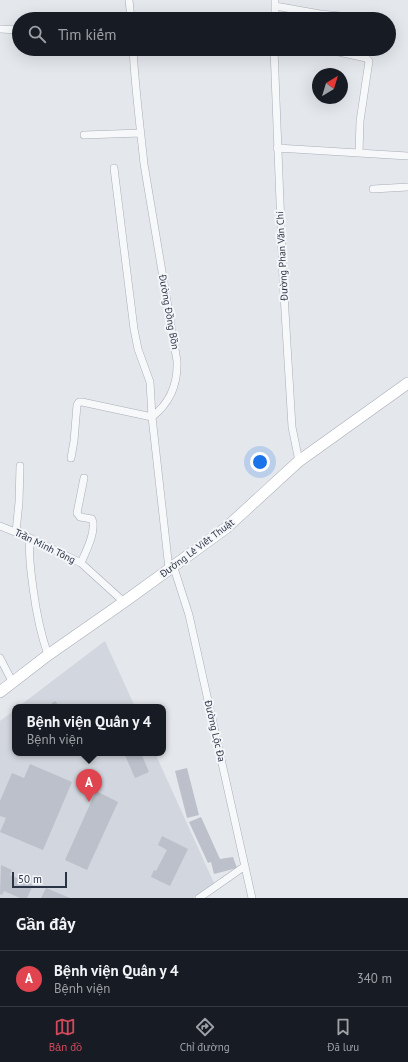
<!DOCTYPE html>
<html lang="vi">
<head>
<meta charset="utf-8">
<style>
  :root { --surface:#171b24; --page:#20242c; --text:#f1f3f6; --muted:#9ea1a6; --line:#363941; --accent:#d1495b }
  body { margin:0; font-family:"PT Sans",sans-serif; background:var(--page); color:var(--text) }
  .compass { position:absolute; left:312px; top:68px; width:36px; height:36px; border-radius:50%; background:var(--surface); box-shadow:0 4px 16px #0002; rotate:38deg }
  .scale { position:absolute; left:12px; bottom:10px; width:55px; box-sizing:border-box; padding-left:4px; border:2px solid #2b3445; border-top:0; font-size:11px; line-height:14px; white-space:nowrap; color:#2b3445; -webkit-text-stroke:3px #f4f6f9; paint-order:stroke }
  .you { position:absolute; left:260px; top:462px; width:14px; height:14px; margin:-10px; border:3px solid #fff; border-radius:50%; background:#1a73e8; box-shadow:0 0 0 6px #1a73e833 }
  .badge { display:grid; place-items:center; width:26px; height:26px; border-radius:50%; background:var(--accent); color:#fff; font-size:13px; font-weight:700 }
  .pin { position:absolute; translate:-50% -33px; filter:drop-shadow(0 1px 2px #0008) }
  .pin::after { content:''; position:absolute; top:21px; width:14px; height:12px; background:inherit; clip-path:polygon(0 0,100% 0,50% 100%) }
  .popup { position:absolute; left:12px; top:704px; width:154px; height:52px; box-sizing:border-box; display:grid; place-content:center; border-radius:8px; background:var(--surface); filter:drop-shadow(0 1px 3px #0005); font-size:13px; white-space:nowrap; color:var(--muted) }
  .popup b { font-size:15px; color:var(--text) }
  .popup::after { content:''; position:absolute; left:50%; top:100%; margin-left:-8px; border:8px solid transparent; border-top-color:var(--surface) }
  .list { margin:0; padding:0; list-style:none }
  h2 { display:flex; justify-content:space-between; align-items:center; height:52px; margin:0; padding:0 16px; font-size:17px }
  h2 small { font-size:13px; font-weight:400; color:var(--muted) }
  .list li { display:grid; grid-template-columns:26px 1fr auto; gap:12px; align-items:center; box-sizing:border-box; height:56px; padding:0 16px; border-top:1px solid var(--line) }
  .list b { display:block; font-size:15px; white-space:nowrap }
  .list p { margin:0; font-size:13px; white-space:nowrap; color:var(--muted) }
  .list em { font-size:13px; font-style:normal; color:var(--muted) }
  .icon { flex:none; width:22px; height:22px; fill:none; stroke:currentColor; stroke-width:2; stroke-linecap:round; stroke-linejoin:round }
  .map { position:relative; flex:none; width:408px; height:898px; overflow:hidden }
  .search { position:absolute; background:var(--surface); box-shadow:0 4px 16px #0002; left:12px; right:12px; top:12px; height:44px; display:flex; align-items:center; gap:10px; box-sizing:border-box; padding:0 14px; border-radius:22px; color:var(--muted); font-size:15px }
  .sheet { height:108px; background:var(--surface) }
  nav { display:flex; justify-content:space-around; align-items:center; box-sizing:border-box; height:56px; border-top:1px solid var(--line); background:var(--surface); font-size:11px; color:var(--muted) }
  nav a { display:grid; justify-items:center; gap:2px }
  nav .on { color:var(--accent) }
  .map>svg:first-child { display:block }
  .built { fill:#d2d6de }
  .building { fill:#bbc0ca }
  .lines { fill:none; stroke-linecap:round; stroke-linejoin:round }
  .minor-casing { stroke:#a9aeb7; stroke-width:8 }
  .secondary-casing { stroke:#a9aeb7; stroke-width:12 }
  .minor { stroke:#f7f8fa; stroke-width:7 }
  .secondary { stroke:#fff; stroke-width:11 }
  .labels { text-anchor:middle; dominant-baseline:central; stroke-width:4; stroke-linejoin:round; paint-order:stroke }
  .street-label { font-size:10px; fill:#2b3445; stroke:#f4f6f9 }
</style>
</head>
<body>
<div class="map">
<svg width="408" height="898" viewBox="0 0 408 898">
  <rect width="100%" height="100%" fill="#e4e7ec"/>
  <path class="built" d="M 105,641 L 135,707 L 18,707 Z
    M 15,710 L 15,753 L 155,753 L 214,883 L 193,898 L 0,898 L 0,721 Z"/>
  <path class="building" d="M 55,701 L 60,707 L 47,707 Z
    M 124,753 L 141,753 L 149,772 L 135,778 Z
    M 30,764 L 72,782 L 43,850 L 0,832 L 6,818 L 0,816 L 0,801 L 12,773 L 24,778 Z
    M 187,768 L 199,815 L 187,818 L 175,771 Z
    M 96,791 L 118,802 L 87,870 L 65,860 Z
    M 201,817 L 220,859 L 233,857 L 237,868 L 214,874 L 211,862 L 208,863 L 189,822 Z
    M 162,836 L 188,849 L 170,886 L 151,877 L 154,870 L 156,871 L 167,850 L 158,845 Z
    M 1,865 L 12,870 L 10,875 L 33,885 L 27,898 L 20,898 L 4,891 L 2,895 L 0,894 Z
    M 46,888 L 70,898 L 41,898 Z"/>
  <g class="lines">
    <defs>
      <path id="minor" d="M 129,0 L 131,19
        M 275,6 L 320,14 L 340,16
        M 275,19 L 275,0
        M 0,29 L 19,30
        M 133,49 C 135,87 140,125 144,164 L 177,361 C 178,384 170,403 152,417 L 169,569
        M 274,49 L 283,278 L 292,427 L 299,461
        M 325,49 L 366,58 L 369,61 L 360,121 L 359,153
        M 84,135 L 141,133
        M 277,148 L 408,156
        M 373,189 L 408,187
        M 71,458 L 74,441 L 77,405 L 79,402 L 82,402 L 152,417 L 150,382 L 138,349 L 134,329 L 114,168
        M 0,526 L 30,538 L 81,563 L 124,602
        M 16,532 L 19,502 L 20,466
        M 30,538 C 28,555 31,571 33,588 C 36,611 40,632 48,655
        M 81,563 C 85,553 97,531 92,519 L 80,517 L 77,513 L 84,478
        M 173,565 L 189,615 L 252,898
        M 0,658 L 13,683
        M 199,898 L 245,866"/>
      <path id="secondary" d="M 0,692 L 48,655 L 124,602 L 226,528 L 299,461 L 408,383"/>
    </defs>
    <use href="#minor" class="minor-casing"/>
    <use href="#secondary" class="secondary-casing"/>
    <use href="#minor" class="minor"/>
    <use href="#secondary" class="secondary"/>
  </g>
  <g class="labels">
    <g class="street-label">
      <text transform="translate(282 256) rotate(-93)">Đường Phan Văn Chí</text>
      <text transform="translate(169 312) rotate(80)">Đường Đồng Bồn</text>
      <text transform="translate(45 546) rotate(26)">Trần Minh Tông</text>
      <text transform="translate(197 548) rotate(-37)">Đường Lê Viết Thuật</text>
      <text transform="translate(215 731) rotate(77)">Đường Lộc Đa</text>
    </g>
  </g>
</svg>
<svg class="compass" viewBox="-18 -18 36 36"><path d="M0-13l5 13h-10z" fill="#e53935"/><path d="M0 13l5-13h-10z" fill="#9ea1a6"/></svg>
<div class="scale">50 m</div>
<div class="you"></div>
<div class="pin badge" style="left:89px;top:802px;background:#e0444e">A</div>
<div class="popup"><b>Bệnh viện Quân y 4</b>Bệnh viện</div>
<div class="search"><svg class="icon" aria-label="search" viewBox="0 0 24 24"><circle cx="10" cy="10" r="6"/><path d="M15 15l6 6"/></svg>Tìm kiếm</div>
</div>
<section class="sheet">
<h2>Gần đây<small></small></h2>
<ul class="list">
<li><span class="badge" style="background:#e0444e">A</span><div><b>Bệnh viện Quân y 4</b><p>Bệnh viện</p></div><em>340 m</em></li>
</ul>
</section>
<nav>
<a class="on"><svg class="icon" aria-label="map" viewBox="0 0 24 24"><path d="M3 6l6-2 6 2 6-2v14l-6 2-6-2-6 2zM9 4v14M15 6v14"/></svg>Bản đồ</a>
<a><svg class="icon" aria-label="directions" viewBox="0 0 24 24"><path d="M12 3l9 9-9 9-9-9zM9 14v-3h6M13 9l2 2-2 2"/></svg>Chỉ đường</a>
<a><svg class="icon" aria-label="saved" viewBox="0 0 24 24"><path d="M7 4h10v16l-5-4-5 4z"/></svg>Đã lưu</a>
</nav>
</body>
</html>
